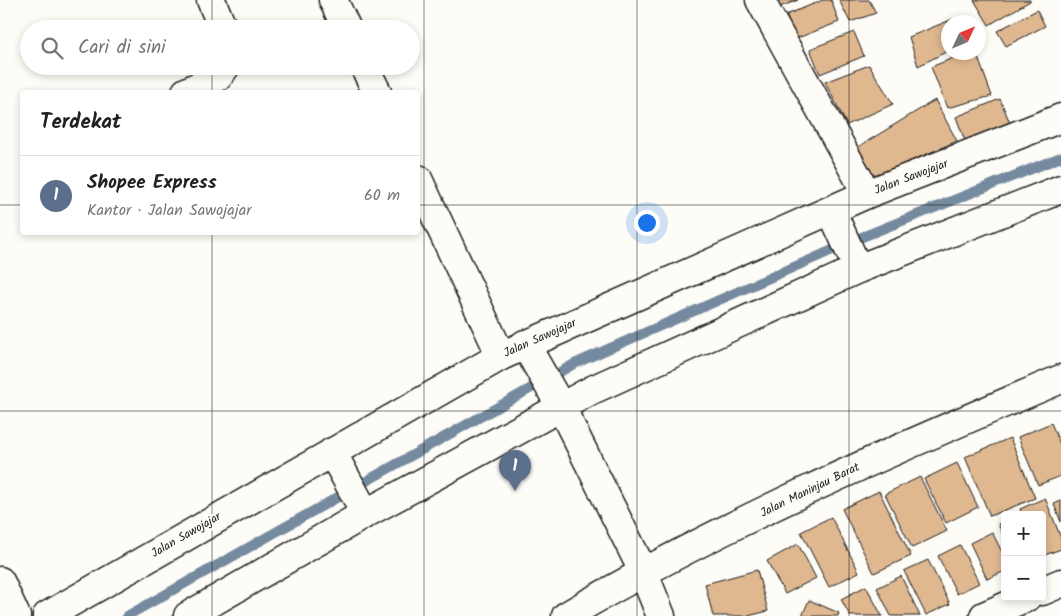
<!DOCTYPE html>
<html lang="id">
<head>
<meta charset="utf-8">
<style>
  :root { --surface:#fff; --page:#f6f6f6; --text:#202124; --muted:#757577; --line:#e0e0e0; --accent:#b45309 }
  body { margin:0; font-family:Kalam,sans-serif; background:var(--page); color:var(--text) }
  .controls { position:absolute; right:15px; bottom:15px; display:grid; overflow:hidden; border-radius:5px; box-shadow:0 2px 8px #0003 }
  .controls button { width:45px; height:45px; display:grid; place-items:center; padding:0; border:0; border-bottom:1px solid var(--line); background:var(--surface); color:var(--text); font:25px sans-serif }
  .compass { position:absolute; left:941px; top:15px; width:45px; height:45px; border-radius:50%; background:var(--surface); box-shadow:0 2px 8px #0003; rotate:46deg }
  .you { position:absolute; left:646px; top:222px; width:18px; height:18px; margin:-12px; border:4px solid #fff; border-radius:50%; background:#1a73e8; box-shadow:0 0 0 8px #1a73e833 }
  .badge { display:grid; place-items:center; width:32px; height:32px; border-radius:50%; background:var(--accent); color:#fff; font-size:16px; font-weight:700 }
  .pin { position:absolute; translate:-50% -41px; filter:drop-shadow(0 1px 2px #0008) }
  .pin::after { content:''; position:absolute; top:26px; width:18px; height:15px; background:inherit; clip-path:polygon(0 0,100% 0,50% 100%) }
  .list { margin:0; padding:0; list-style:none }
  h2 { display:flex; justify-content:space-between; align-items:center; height:65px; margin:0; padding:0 20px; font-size:21px }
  h2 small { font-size:16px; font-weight:400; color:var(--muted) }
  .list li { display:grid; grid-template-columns:32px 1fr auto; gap:15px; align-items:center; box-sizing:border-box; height:80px; padding:0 20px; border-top:1px solid var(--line) }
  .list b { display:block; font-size:19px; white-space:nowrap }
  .list p { margin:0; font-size:16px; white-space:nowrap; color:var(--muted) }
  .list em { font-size:16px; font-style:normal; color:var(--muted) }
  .icon { flex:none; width:28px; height:28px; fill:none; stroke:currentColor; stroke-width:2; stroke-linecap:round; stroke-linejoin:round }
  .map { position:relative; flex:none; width:1061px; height:616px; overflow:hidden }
  .search { position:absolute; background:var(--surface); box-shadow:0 2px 8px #0003; left:20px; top:20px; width:400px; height:55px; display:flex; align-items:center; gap:12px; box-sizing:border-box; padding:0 18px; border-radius:28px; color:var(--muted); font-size:19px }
  .panel { position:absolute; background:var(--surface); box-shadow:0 2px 8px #0003; left:20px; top:90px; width:400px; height:145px; border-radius:5px }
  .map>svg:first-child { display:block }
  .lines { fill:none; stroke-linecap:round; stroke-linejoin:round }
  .stream { stroke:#74899f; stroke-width:10 }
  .building { fill:#dfb890; stroke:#1c1c1c }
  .minor-casing { stroke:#1c1c1c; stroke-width:31 }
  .major-casing { stroke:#1c1c1c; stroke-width:31 }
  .minor { stroke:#fdfcf7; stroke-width:28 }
  .major { stroke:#fdfcf7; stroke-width:28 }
  .grid { fill:none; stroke:#1c1c1c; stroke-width:1; stroke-opacity:0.55 }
  .labels { text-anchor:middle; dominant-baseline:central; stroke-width:5; stroke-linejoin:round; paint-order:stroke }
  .street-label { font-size:12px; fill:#1c1c1c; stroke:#fdfcf7 }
</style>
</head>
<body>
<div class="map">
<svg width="1061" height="616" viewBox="0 0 1061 616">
  <rect width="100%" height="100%" fill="#fdfcf7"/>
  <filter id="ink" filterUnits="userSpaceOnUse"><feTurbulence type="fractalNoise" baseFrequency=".02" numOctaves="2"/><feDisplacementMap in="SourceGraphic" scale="10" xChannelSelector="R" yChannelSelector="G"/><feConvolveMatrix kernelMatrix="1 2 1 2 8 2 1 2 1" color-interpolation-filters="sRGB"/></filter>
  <g filter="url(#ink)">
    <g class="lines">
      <path class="stream" d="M 127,616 L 574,364 L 862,237 L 1061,157"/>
    </g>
    <path class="building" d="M 767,0 L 798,0 L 772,10 Z
      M 823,0 L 831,0 L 839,22 L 795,39 L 786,15 Z
      M 839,0 L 869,0 L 876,13 L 850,22 Z
      M 974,0 L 1030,0 L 1030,1 L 989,25 Z
      M 1037,10 L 1045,26 L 1006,46 L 997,31 Z
      M 953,19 L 955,22 L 948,22 L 948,51 L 918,66 L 909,37 Z
      M 854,32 L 864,56 L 820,74 L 810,49 Z
      M 968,52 L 976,52 L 992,96 L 947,108 L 931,67 Z
      M 869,65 L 893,104 L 847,125 L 825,82 Z
      M 1000,99 L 1010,123 L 965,141 L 956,117 Z
      M 935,100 L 957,141 L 869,179 L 853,150 Z
      M 1051,423 L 1061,446 L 1061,476 L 1038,485 L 1018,437 Z
      M 1010,438 L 1035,498 L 990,516 L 965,457 Z
      M 957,463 L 978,507 L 946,523 L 924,479 Z
      M 920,477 L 947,531 L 912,548 L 885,494 Z
      M 879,491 L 911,556 L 874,573 L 842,509 Z
      M 1045,498 L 1061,538 L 1061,549 L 1042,556 L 1042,515 L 1022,515 L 1020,509 Z
      M 1061,501 L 1061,522 L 1054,504 Z
      M 831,517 L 859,572 L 829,587 L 801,532 Z
      M 1005,521 L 1005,540 L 998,524 Z
      M 992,532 L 1005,558 L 1005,571 L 987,579 L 970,543 Z
      M 798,544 L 816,578 L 785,594 L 767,561 Z
      M 960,545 L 979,583 L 957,594 L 938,556 Z
      M 928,560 L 950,604 L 926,615 L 904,571 Z
      M 757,570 L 768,611 L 748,616 L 713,616 L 705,584 Z
      M 901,576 L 920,616 L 891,616 L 877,588 Z
      M 866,586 L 882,616 L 850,616 L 841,599 Z
      M 809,600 L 839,613 L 838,616 L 802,616 Z"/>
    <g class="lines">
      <defs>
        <path id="minor" d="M 211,0 L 223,29
          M 333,0 L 347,29
          M 760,0 L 867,194
          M 364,66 L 377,92
          M 186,92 L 218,77 L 226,66
          M 418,179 L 501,356
          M 525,344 L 561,407 L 643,571 L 661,616
          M 0,581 L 16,616
          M 1042,591 L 1061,583
          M 566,616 C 724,523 893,450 1061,379
          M 984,616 L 1027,597"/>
        <path id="major" d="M 831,210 L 858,269
          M 332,452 L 358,500 L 363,515
          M 47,616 L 501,356 L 867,194 L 1061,118
          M 188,616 L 363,515 L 592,390 L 858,269 L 1061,189"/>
      </defs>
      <use href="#minor" class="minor-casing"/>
      <use href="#major" class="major-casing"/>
      <use href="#minor" class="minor"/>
      <use href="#major" class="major"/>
    </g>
  </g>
  <path class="grid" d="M 212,0 L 212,29M 424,0 L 424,616M 637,0 L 637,616M 849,0 L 849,616M 212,66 L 212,92M 0,205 L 22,205M 418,205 L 1061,205M 212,232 L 212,616M 0,411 L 1061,411"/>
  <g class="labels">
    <g class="street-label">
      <text transform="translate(911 177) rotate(-21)">Jalan Sawojajar</text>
      <text transform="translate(540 338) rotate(-24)">Jalan Sawojajar</text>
      <text transform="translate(810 490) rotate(-26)">Jalan Maninjau Barat</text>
      <text transform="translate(186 535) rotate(-30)">Jalan Sawojajar</text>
    </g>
  </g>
</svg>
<div class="controls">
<button>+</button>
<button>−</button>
</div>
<svg class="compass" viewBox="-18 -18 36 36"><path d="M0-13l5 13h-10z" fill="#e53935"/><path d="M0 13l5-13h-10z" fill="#757577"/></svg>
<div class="you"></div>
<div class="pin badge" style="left:515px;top:491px;background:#5c6f8a">1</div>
<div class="search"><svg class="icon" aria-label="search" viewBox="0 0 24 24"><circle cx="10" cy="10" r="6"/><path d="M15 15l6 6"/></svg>Cari di sini</div>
<section class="panel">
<h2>Terdekat<small></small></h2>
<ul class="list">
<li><span class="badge" style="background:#5c6f8a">1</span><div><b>Shopee Express</b><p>Kantor · Jalan Sawojajar</p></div><em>60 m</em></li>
</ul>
</section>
</div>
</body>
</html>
